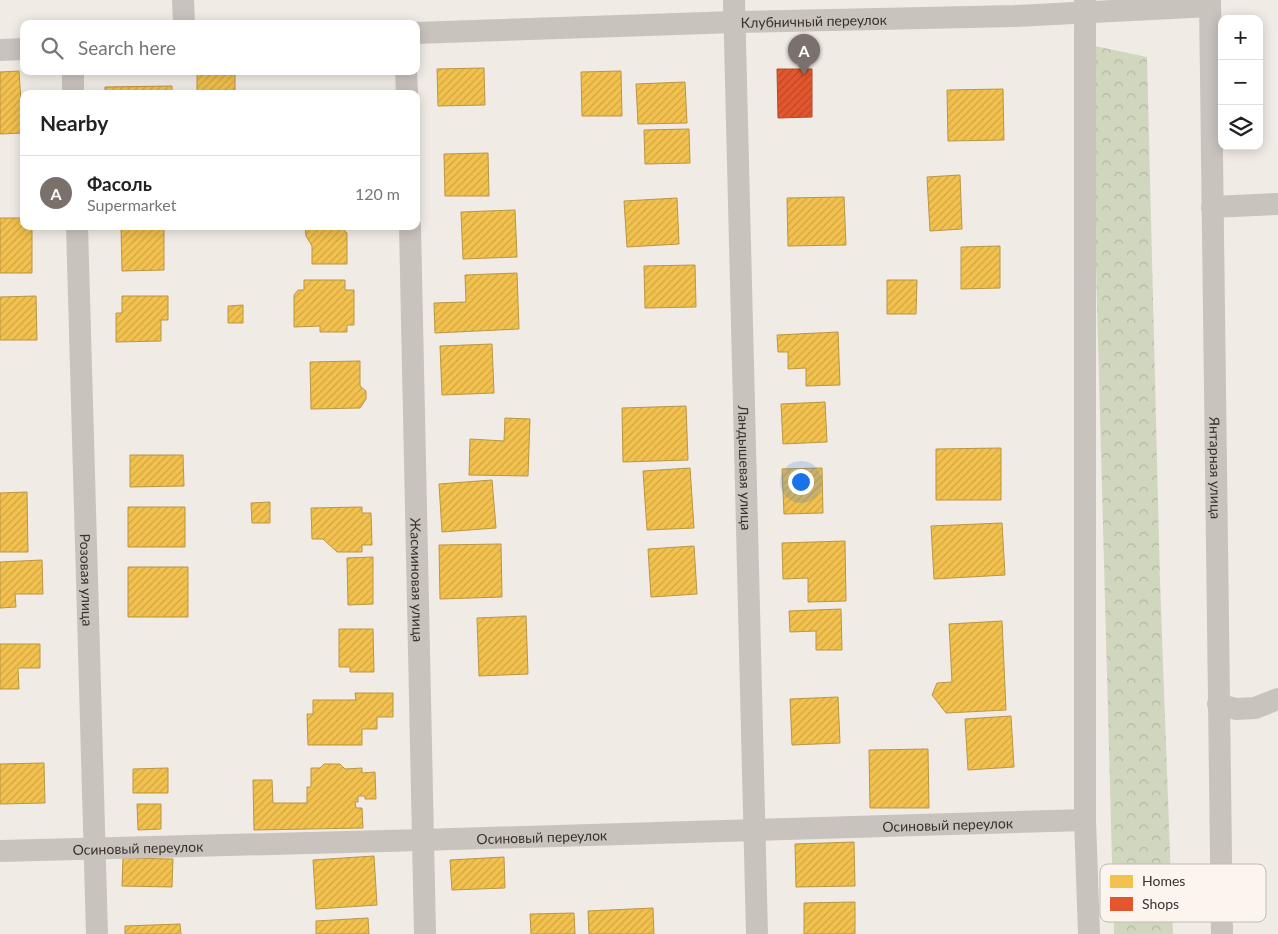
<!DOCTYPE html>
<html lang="en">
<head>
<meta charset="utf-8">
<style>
  :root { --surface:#fff; --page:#f6f6f6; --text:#222; --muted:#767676; --line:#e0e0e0; --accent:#7a716c }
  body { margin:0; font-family:Lato,sans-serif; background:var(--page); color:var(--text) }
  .controls { position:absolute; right:15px; top:15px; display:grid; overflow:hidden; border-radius:10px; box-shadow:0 2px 12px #0003 }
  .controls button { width:45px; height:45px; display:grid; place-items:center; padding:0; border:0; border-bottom:1px solid var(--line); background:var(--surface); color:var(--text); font:25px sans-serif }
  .you { position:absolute; left:800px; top:481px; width:18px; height:18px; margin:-12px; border:4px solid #fff; border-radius:50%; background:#1a73e8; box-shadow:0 0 0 8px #1a73e833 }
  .badge { display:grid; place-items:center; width:32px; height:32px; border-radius:50%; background:var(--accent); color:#fff; font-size:16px; font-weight:700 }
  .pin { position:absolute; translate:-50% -41px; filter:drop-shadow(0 1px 2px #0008) }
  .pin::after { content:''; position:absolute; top:26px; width:18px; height:15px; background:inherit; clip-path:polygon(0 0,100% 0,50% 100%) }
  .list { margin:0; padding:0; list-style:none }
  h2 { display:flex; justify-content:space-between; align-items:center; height:65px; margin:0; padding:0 20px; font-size:21px }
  h2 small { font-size:16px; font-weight:400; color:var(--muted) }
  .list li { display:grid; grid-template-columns:32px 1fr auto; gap:15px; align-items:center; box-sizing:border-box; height:75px; padding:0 20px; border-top:1px solid var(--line) }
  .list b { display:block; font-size:19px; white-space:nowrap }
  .list p { margin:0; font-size:16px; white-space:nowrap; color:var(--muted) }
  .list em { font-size:16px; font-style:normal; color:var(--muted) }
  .icon { flex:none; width:28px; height:28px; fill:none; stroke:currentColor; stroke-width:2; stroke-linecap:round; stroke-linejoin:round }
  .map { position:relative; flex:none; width:1278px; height:934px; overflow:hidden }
  .search { position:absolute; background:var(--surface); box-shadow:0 2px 12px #0003; left:20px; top:20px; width:400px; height:55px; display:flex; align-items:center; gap:12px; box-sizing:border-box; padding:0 18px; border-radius:10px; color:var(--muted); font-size:19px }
  .panel { position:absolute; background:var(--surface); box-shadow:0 2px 12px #0003; left:20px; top:90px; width:400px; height:140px; border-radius:10px }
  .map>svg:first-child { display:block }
  .forest { fill:url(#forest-crowns) }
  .homes { fill:url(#homes-hatch); stroke:#bb9644 }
  .shops { fill:url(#shops-hatch); stroke:#b14b2d }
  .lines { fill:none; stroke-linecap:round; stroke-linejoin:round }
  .minor { stroke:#c9c3be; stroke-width:22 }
  .labels { text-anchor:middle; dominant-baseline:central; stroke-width:5; stroke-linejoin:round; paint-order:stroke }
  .street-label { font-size:14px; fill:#3b302b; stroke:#fbf5ee }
  .key { fill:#fbf5ee; stroke:#c1bab4; stroke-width:1 }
  .key-label { font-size:14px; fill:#3b302b }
</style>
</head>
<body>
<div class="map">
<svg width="1278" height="934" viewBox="0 0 1278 934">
  <defs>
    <pattern id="forest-crowns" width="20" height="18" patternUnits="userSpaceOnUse" patternTransform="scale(1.25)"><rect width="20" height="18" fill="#d1d6bf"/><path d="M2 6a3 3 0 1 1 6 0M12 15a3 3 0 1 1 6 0" fill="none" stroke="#b4b8a4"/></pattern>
    <pattern id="homes-hatch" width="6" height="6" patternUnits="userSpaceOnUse" patternTransform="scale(1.25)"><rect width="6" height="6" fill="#f2c14e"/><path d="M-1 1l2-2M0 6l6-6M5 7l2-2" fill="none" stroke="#d0a644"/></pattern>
    <pattern id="shops-hatch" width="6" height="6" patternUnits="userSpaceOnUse" patternTransform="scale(1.25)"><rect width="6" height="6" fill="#e4572e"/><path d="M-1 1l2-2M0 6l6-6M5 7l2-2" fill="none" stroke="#ba4827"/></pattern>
  </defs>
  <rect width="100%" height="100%" fill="#f0ebe5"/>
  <path class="forest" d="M 1090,45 L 1147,57 L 1160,582 L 1173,934 L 1114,934 Z"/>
  <path class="homes" d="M 484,68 L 485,105 L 438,106 L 437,69 Z
    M 19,71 L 23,133 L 0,134 L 0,72 Z
    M 197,71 L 235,71 L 235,94 L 197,94 Z
    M 621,71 L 622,116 L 582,116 L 581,72 Z
    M 685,82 L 687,123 L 638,124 L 636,84 Z
    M 172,86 L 172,94 L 105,94 L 105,87 Z
    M 1003,89 L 1004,140 L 948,141 L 947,90 Z
    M 358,91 L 358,94 L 314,94 L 314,92 Z
    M 689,129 L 690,163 L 645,164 L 644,130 Z
    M 488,153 L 489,196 L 445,196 L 444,154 Z
    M 960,175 L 962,229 L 930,231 L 927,177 Z
    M 844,197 L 846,245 L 788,246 L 787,198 Z
    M 677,198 L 679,244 L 627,247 L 624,201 Z
    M 515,210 L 517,257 L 463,259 L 461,212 Z
    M 0,218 L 24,218 L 24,226 L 32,226 L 32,273 L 0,273 Z
    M 121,226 L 164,226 L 164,270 L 122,271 Z
    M 305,226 L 343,226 L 343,229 L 347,233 L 347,264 L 312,264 L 312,246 L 306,236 Z
    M 1000,246 L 1000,288 L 961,289 L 961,247 Z
    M 695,265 L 696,307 L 645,308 L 644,266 Z
    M 517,273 L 519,329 L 435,333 L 434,303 L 466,302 L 465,275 Z
    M 304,280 L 345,280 L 345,290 L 354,290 L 354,325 L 347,325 L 347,332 L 320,332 L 320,326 L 294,327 L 294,295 L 298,290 L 304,290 Z
    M 887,280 L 917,280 L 916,314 L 887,314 Z
    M 36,296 L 37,340 L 0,340 L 0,297 Z
    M 122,296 L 168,296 L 168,320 L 161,320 L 161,341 L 116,342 L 116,313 L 122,313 Z
    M 243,305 L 243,323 L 228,323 L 228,306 Z
    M 838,332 L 840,385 L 806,386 L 806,368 L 788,369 L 788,352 L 778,352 L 777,335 Z
    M 492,344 L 494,393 L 442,395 L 440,346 Z
    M 360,361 L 360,386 L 366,391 L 366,399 L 360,408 L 311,409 L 310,362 Z
    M 825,402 L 827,442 L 783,444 L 781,404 Z
    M 686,406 L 688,460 L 623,462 L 622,408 Z
    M 505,418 L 530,419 L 528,476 L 469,475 L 470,439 L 504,441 Z
    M 1001,448 L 1001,500 L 936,500 L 936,449 Z
    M 130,455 L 183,455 L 184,486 L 130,487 Z
    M 690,468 L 694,528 L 647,530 L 643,471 Z
    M 822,468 L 823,513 L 784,514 L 782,469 Z
    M 492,480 L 496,528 L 442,532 L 439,484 Z
    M 27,492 L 28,552 L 0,552 L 0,493 Z
    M 270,502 L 270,523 L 252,523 L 251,503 Z
    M 128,507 L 185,507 L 185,547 L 128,547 Z
    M 362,507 L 362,513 L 371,513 L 372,545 L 362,545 L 362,552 L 337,552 L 323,539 L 312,539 L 311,508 Z
    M 1002,523 L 1005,575 L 934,579 L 931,526 Z
    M 845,541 L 846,601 L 808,602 L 808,578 L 783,579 L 782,543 Z
    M 501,544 L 502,597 L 440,599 L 439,545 Z
    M 694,546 L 697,594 L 651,597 L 648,549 Z
    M 373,557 L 373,604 L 348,605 L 347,558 Z
    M 42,560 L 43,594 L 15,594 L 16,607 L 0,608 L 0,562 Z
    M 128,567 L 188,567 L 188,617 L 128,617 Z
    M 841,609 L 842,650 L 816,650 L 816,631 L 790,632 L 789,611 Z
    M 526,616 L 528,674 L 479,676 L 477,618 Z
    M 1002,621 L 1006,710 L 946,713 L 932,695 L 937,683 L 952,682 L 949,624 Z
    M 339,629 L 373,629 L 374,672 L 350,672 L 350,667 L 339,667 Z
    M 0,644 L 40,644 L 40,668 L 18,668 L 19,689 L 0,689 Z
    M 355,693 L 393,693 L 393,717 L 377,717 L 377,729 L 362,729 L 362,745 L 308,745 L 307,714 L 313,714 L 313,700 L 356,700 Z
    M 838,697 L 840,743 L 792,745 L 790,699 Z
    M 1011,716 L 1014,767 L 968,770 L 965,719 Z
    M 928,749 L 929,808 L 870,808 L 869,750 Z
    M 44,763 L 45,803 L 0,804 L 0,764 Z
    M 324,764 L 340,764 L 345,769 L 362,768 L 362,773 L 375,772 L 376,799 L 365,799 L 365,796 L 358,796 L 358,802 L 355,802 L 356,808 L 362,808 L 363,828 L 254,830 L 253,780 L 272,780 L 273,803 L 307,803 L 307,787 L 311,787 L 311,768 L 320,768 Z
    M 168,768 L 168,793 L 133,793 L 133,769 Z
    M 137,804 L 161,804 L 161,829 L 138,830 Z
    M 854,842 L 855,886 L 796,887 L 795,844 Z
    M 374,856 L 377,905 L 316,909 L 313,860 Z
    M 504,857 L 505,888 L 452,890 L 450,860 Z
    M 123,858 L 173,859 L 172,887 L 122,886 Z
    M 855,902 L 855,934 L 804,934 L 804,903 Z
    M 653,908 L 654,934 L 589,934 L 588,911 Z
    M 574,913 L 575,934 L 531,934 L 530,914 Z
    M 368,918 L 369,934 L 316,934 L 316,921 Z
    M 180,924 L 181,934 L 125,934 L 125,926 Z"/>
  <path class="shops" d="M 777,69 L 812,69 L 812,117 L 778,118 Z"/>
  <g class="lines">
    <g class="minor">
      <path d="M 183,0 L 184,24"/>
      <path id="s1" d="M 734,0 L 757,934"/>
      <path d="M 1085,0 L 1085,820 L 1089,934"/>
      <path id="s2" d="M 1210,0 L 1222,934"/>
      <path id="s3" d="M 416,33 L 735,22 L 1015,16 L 1210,6"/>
      <path d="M 0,50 L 24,49"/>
      <path d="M 73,71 L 73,94"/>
      <path d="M 406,71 L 407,94"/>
      <path d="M 1212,207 L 1278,204"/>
      <path id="s4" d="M 77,226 L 97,934"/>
      <path id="s5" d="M 410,226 L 425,934"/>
      <path d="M 1218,704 L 1236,709 L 1255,708 L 1278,699"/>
      <path id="s6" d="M 0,851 L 422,840 L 1085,820"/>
    </g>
  </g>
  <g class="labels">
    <g class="street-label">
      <text stroke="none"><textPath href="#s3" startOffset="398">Клубничный переулок</textPath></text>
      <text stroke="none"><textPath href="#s1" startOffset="468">Ландышевая улица</textPath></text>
      <text stroke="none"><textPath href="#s2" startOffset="468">Янтарная улица</textPath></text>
      <text stroke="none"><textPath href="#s4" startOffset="354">Розовая улица</textPath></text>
      <text stroke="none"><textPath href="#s5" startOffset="354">Жасминовая улица</textPath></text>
      <text stroke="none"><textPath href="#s6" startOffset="948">Осиновый переулок</textPath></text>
      <text stroke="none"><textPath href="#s6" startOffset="542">Осиновый переулок</textPath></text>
      <text stroke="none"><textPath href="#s6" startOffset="138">Осиновый переулок</textPath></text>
    </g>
  </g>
  <rect x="1100" y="864" width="166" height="58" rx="8" class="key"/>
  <rect x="1110" y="875" width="23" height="13" fill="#f2c14e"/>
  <rect x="1110" y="897" width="23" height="14" fill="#e4572e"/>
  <g class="key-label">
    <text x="1142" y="886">Homes</text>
    <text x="1142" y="909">Shops</text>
  </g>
</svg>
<div class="controls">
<button>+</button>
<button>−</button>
<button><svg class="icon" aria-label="layers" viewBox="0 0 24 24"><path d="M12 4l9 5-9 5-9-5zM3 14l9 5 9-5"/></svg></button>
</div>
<div class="you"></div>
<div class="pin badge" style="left:804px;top:75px">A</div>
<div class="search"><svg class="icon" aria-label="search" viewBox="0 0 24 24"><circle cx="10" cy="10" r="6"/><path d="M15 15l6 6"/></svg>Search here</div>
<section class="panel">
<h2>Nearby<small></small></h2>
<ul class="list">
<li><span class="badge">A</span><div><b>Фасоль</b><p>Supermarket</p></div><em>120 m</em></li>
</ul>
</section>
</div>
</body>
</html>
